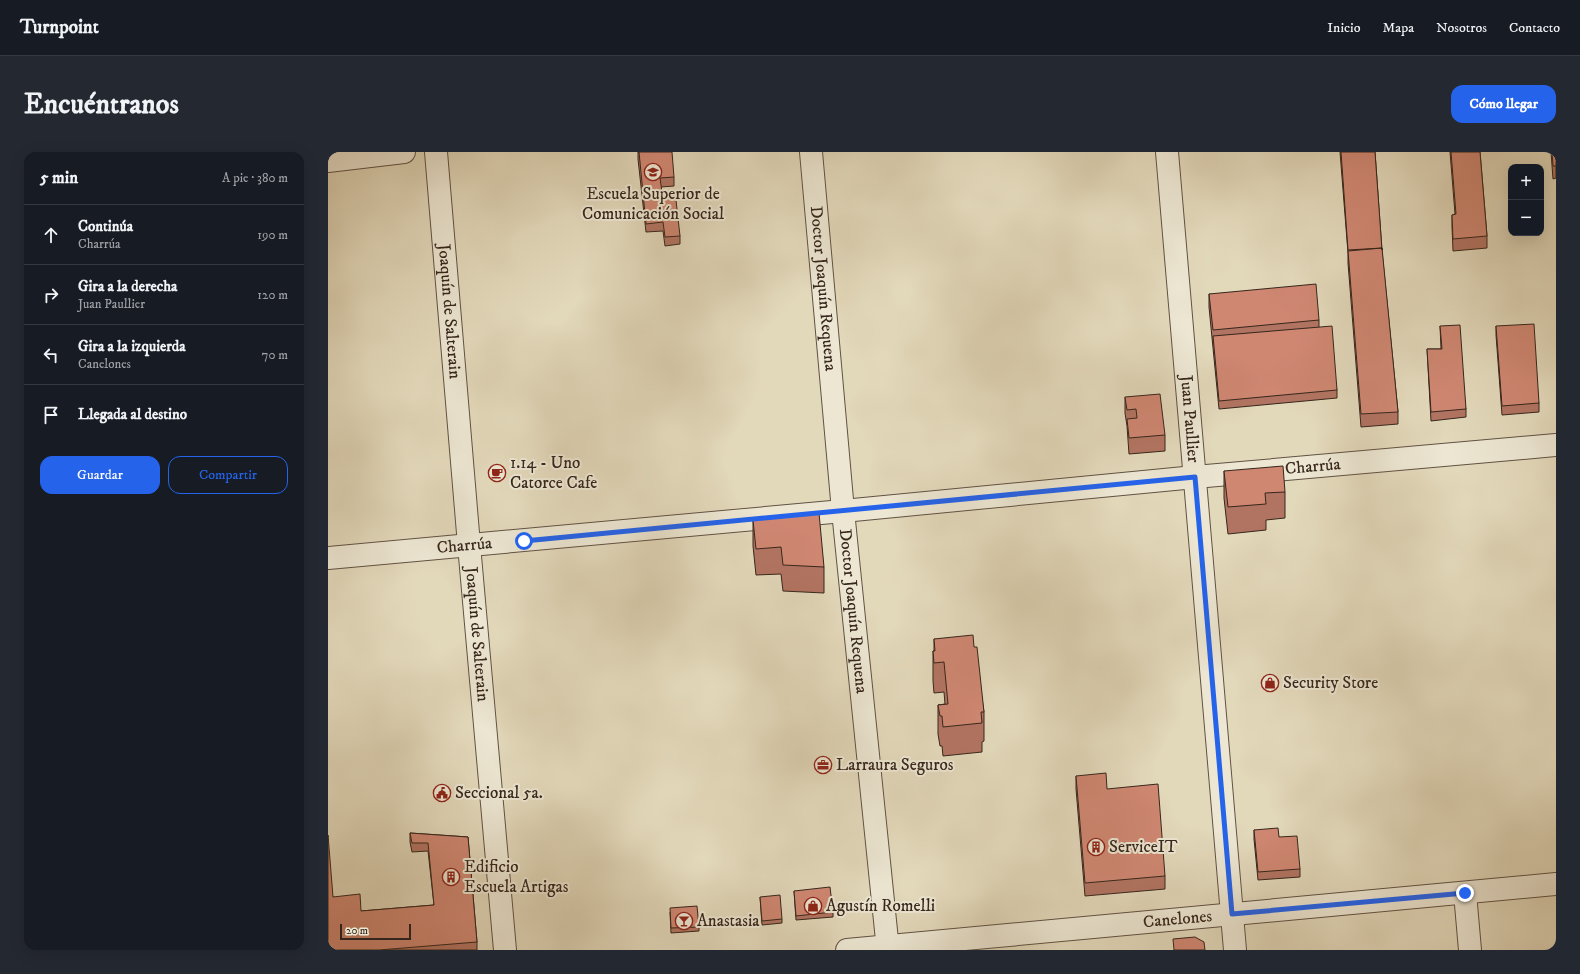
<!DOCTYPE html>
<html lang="es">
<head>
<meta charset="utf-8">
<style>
  :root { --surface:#171b24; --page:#242831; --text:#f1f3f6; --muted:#9ea1a6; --line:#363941; --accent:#2563eb }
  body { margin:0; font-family:"IM FELL DW Pica",serif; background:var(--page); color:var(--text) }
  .controls { position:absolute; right:12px; top:12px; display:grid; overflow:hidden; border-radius:8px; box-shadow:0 4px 16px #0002 }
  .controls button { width:36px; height:36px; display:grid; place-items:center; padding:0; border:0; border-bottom:1px solid var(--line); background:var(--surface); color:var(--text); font:20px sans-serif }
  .scale { position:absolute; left:12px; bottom:10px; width:71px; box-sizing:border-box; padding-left:4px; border:2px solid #36261c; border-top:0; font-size:11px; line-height:14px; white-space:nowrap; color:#36261c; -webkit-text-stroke:3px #ece6d2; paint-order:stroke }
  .stop { position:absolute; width:12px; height:12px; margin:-9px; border:3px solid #2563eb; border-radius:50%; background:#fff }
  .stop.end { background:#2563eb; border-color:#fff; box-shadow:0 1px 4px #0008 }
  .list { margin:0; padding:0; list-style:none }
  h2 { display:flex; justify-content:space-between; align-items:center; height:52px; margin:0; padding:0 16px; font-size:17px }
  h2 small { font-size:13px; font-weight:400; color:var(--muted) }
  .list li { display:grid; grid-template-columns:26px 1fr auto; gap:12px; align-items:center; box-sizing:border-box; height:60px; padding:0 16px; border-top:1px solid var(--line) }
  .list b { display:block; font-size:15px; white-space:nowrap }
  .list p { margin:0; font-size:13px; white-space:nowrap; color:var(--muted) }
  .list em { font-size:13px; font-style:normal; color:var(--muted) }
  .actions { display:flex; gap:8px; padding:12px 16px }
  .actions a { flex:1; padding:9px 0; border:1px solid var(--accent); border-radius:12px; text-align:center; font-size:14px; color:var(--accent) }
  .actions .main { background:var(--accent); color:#fff }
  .icon { flex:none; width:22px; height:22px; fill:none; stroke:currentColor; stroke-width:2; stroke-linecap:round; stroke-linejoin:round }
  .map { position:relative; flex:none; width:1228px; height:798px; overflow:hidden; border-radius:12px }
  header { display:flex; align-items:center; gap:24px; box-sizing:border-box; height:56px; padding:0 20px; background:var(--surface); border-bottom:1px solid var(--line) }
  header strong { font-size:19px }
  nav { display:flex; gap:22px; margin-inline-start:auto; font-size:14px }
  .intro { display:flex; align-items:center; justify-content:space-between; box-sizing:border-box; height:96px; padding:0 24px }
  h1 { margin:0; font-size:28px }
  .button { padding:10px 18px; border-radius:12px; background:var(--accent); color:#fff; font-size:14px; font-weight:700 }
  main { display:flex; gap:24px; padding:0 24px }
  aside { flex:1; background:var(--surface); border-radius:12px; box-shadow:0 4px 16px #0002 }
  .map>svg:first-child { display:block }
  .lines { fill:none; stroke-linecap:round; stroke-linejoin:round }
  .minor-casing { stroke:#615244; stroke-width:24 }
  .tertiary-casing { stroke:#615244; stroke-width:24 }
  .minor { stroke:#ece6d2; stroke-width:22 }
  .tertiary { stroke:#ece6d2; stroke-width:22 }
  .wall { fill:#b27462; stroke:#36261c }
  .building { fill:#cf8772; stroke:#36261c }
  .route { stroke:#2563eb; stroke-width:5 }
  .labels { text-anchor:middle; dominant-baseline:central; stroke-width:4; stroke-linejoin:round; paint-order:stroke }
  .poi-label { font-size:17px; fill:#36261c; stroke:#ece6d2; text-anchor:start }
  .street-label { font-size:17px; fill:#36261c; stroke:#ece6d2 }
</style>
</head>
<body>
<header>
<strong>Turnpoint</strong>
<nav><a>Inicio</a><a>Mapa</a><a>Nosotros</a><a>Contacto</a></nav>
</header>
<div class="intro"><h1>Encuéntranos</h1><a class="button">Cómo llegar</a></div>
<main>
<aside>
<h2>5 min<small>A pie · 380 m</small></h2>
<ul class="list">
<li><svg class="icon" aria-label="ahead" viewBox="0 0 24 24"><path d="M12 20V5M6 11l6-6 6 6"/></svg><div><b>Continúa</b><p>Charrúa</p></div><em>190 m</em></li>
<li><svg class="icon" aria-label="right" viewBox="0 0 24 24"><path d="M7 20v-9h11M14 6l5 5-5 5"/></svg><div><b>Gira a la derecha</b><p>Juan Paullier</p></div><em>120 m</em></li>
<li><svg class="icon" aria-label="left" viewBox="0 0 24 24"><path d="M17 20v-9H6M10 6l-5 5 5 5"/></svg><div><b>Gira a la izquierda</b><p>Canelones</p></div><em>70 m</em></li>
<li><svg class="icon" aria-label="arrive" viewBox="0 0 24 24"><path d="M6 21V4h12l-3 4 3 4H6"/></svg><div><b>Llegada al destino</b></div></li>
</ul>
<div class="actions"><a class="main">Guardar</a><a>Compartir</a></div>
</aside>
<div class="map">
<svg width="1228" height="798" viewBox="0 0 1228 798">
  <rect width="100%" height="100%" fill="#e2d8ba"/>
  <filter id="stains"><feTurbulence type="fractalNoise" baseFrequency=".005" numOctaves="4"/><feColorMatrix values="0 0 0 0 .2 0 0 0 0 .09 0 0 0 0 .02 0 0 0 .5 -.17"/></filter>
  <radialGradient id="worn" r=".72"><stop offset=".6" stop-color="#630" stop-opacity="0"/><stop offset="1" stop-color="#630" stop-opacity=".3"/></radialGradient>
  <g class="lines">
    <defs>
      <g id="minor">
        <path id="s1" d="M 108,0 L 141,393 L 177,798"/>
        <path d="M 0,9 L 76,0"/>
        <path id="s2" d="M 0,406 L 515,359 L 867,325 L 1228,293"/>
        <path d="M 1137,741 L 1142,798"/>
      </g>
      <g id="tertiary">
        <path id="s3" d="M 483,0 L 515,359 L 560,798"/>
        <path id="s4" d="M 839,0 L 907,798"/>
        <path id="s5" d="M 519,798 L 1228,732"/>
      </g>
    </defs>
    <use href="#minor" class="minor-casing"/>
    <use href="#tertiary" class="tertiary-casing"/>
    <use href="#minor" class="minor"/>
    <use href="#tertiary" class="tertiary"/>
  </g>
  <path class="wall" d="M 310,0 L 346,25 L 346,34 L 333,35 L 334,40 L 352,84 L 352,92 L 337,94 L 335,79 L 318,80 L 310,7 Z
    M 1012,0 L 1047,0 L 1054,99 L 1070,260 L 1070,272 L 1033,275 L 1020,111 L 1020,101 Z
    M 1122,0 L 1152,0 L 1159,84 L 1159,96 L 1125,99 L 1124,75 L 1124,63 L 1127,62 Z
    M 1223,0 L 1228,0 L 1228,26 L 1225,27 Z
    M 881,142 L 991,168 L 991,175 L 1009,238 L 1009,246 L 891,257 L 881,155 Z
    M 1112,174 L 1138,257 L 1138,265 L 1103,269 L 1099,197 L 1113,197 Z
    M 1168,174 L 1211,251 L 1211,260 L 1174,263 L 1168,183 Z
    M 797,245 L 837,283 L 837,299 L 801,302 L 799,274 L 797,261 Z
    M 896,319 L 957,340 L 957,366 L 938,368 L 938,378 L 900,382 L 896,346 Z
    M 425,368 L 496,415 L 496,441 L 455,439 L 453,422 L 428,423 L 425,394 Z
    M 606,487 L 646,495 L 656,560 L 656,589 L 654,590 L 654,600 L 615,604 L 614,594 L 612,594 L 610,582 L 610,553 L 617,552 L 616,540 L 606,541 L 605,529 L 605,499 L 606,499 Z
    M 748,624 L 779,637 L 837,724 L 837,737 L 757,744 L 748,637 Z
    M 926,678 L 951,685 L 972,717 L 972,725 L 930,728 L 926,687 Z
    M 82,681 L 140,685 L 149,790 L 149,798 L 0,798 L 5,745 L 33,759 L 106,753 L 100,699 L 84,700 L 82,690 Z
    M 466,739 L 505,760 L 505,765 L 468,768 Z
    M 432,745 L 454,767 L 454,771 L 434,773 Z
    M 342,760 L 371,775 L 371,779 L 343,781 Z"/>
  <path class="building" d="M 311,0 L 344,0 L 346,25 L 332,26 L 334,40 L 347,39 L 352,84 L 337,85 L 335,70 L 318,72 Z
    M 1013,0 L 1047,0 L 1054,98 L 1054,96 L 1020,98 Z
    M 1123,0 L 1152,0 L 1159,84 L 1125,87 L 1124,63 L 1128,62 Z
    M 1224,0 L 1228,0 L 1228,14 L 1225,14 Z
    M 1054,96 L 1070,260 L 1033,262 L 1020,99 Z
    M 988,132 L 991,168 L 885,178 L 881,142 Z
    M 1206,172 L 1211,251 L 1174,254 L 1168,174 Z
    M 1132,173 L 1138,257 L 1103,260 L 1099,197 L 1114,197 L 1112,174 Z
    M 1004,174 L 1009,238 L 891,249 L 885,184 Z
    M 832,242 L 837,283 L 801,286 L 799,267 L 809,266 L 808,257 L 799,258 L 797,245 Z
    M 955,314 L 957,340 L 937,341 L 938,352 L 900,355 L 896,319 Z
    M 491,361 L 496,415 L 455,413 L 453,395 L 428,397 L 425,368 Z
    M 645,483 L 646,495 L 649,495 L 656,560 L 653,560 L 654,571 L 615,575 L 614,564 L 612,564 L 610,553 L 620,552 L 616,510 L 606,511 L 605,499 L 607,499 L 606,487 Z
    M 778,621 L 779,637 L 830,632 L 837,724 L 757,731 L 748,624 Z
    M 950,676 L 951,685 L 969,684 L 972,717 L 930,720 L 926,678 Z
    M 82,681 L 140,685 L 149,790 L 51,798 L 0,798 L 0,683 L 5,745 L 32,742 L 33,759 L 106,753 L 100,691 L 84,691 Z
    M 502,735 L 505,760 L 468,764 L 466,739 Z
    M 452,743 L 454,767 L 434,769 L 432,745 Z
    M 369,754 L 371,775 L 343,776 L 342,756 Z
    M 867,785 L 876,790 L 877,798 L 846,798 L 845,787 Z"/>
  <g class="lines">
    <path class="route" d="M 196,389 L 867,325 L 904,762 L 1137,741"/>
  </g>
  <defs>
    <symbol id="school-ring" viewBox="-11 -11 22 22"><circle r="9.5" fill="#ece6d2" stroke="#8f2418" stroke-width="1.5"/><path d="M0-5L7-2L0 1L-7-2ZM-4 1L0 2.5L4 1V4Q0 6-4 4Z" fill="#8f2418"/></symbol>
    <symbol id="cafe-ring" viewBox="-11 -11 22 22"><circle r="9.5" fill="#ece6d2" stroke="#8f2418" stroke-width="1.5"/><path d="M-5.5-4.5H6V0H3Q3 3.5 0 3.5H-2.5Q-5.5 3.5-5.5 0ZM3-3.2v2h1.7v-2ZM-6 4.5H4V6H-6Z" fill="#8f2418"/></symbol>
    <symbol id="shop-ring" viewBox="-11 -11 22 22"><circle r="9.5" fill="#ece6d2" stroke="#8f2418" stroke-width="1.5"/><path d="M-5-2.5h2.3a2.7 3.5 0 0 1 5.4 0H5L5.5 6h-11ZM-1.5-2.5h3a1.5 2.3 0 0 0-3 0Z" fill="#8f2418"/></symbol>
    <symbol id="office-ring" viewBox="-11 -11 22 22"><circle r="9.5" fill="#ece6d2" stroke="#8f2418" stroke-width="1.5"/><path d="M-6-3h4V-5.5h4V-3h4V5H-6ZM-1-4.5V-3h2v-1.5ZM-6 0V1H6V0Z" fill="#8f2418"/></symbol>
    <symbol id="civic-ring" viewBox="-11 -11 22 22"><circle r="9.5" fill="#ece6d2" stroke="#8f2418" stroke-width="1.5"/><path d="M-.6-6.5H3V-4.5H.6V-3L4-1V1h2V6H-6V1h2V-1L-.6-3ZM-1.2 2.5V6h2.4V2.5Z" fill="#8f2418"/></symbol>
    <symbol id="building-ring" viewBox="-11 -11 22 22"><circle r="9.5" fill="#ece6d2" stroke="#8f2418" stroke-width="1.5"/><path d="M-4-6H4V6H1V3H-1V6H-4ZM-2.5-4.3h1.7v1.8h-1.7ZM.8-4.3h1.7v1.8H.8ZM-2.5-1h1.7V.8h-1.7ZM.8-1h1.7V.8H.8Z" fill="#8f2418"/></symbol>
    <symbol id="bar-ring" viewBox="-11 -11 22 22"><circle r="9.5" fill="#ece6d2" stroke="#8f2418" stroke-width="1.5"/><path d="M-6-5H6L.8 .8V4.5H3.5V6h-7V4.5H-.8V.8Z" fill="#8f2418"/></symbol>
  </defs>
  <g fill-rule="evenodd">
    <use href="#school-ring" x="315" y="10" width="20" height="20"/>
    <use href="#cafe-ring" x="159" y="311" width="20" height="20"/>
    <use href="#shop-ring" x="932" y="521" width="20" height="20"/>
    <use href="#office-ring" x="485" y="603" width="20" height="20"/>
    <use href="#civic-ring" x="104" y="631" width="20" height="20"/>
    <use href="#building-ring" x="758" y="685" width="20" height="20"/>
    <use href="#building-ring" x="113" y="715" width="20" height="20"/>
    <use href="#shop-ring" x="475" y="744" width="20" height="20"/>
    <use href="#bar-ring" x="346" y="759" width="20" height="20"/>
  </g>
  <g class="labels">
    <g class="poi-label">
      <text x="325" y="42" text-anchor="middle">Escuela Superior de<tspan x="325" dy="20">Comunicación Social</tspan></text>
      <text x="182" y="311">1.14 - Uno<tspan x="182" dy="20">Catorce Cafe</tspan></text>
      <text x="955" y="531">Security Store</text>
      <text x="508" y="613">Larraura Seguros</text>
      <text x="127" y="641">Seccional 5a.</text>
      <text x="781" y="695">ServiceIT</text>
      <text x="136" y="715">Edificio<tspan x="136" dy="20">Escuela Artigas</tspan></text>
      <text x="498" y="754">Agustín Romelli</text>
      <text x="369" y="769">Anastasia</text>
    </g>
    <g class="street-label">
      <text stroke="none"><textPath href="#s3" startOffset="137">Doctor Joaquín Requena</textPath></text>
      <text stroke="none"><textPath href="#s1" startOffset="160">Joaquín de Salterain</textPath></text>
      <text stroke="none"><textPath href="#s4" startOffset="268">Juan Paullier</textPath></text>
      <text stroke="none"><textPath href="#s2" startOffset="989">Charrúa</textPath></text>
      <text stroke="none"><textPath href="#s2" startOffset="137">Charrúa</textPath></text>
      <text stroke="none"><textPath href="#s3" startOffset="461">Doctor Joaquín Requena</textPath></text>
      <text stroke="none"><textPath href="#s1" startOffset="484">Joaquín de Salterain</textPath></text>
      <text stroke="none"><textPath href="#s5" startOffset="332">Canelones</textPath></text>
    </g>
  </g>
  <rect width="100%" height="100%" filter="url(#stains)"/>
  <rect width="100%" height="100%" fill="url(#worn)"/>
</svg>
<div class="controls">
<button>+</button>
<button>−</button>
</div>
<div class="scale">20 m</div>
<div class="stop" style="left:196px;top:389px"></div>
<div class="stop end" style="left:1137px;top:741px"></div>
</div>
</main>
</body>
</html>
